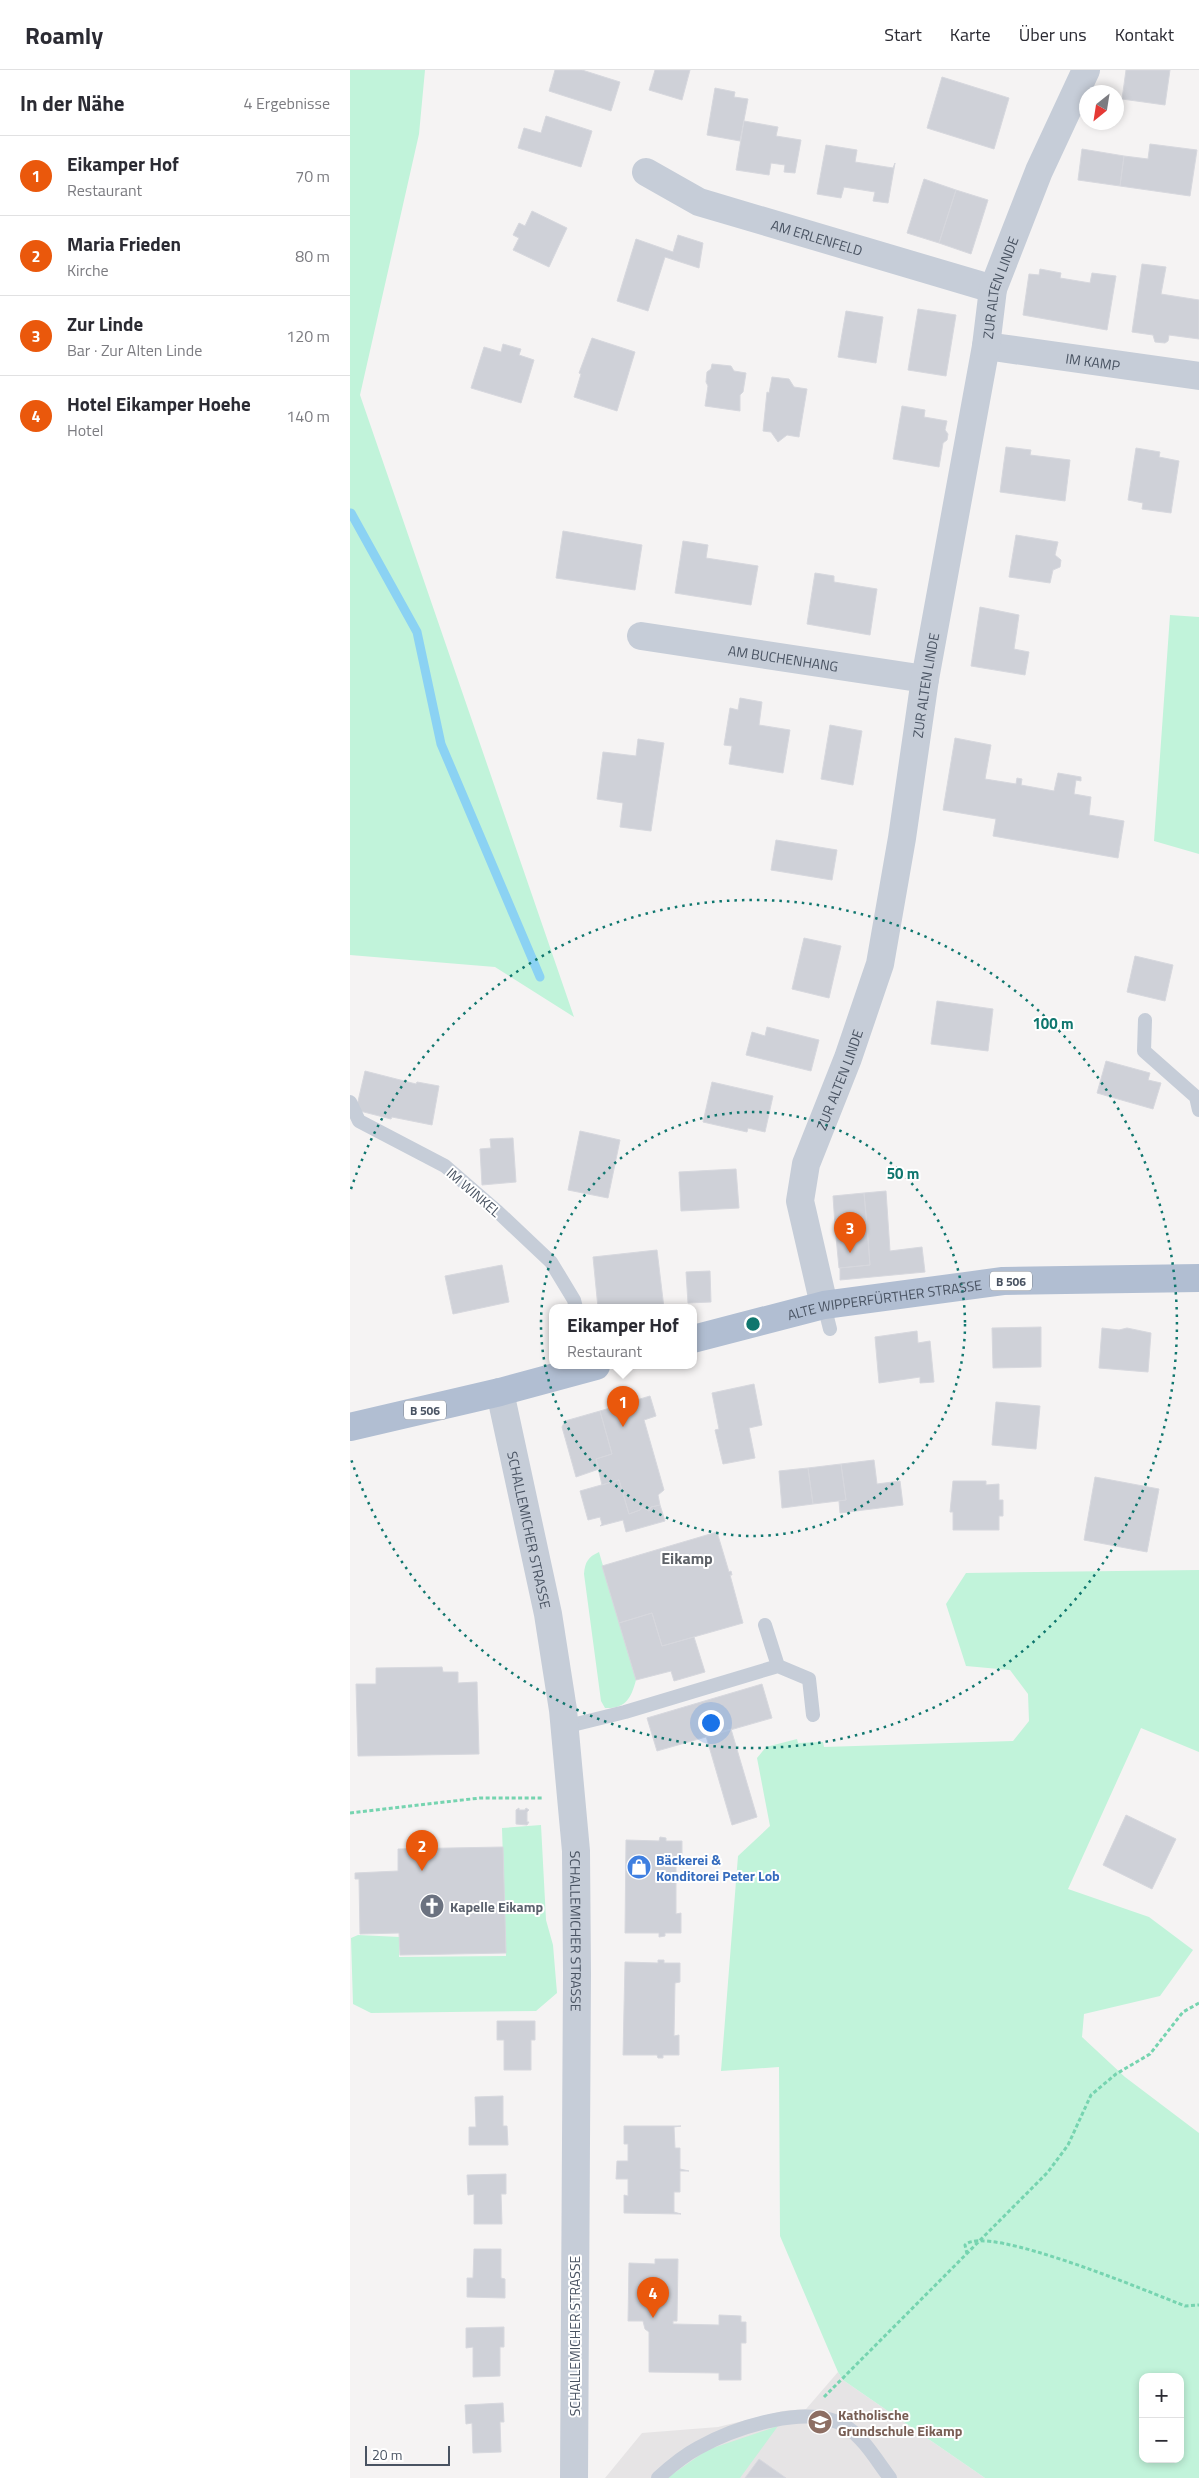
<!DOCTYPE html>
<html lang="de">
<head>
<meta charset="utf-8">
<style>
  :root { --surface:#fff; --page:#f7f7f7; --text:#2b2b33; --muted:#7c7c81; --line:#e1e1e2; --accent:#ea580c }
  body { margin:0; font-family:"Titillium Web",sans-serif; background:var(--page); color:var(--text) }
  .controls { position:absolute; right:15px; bottom:15px; display:grid; overflow:hidden; border-radius:10px; box-shadow:0 2px 8px #0003 }
  .controls button { width:45px; height:45px; display:grid; place-items:center; padding:0; border:0; border-bottom:1px solid var(--line); background:var(--surface); color:var(--text); font:25px sans-serif }
  .compass { position:absolute; left:729px; top:15px; width:45px; height:45px; border-radius:50%; background:var(--surface); box-shadow:0 2px 8px #0003; rotate:210deg }
  .scale { position:absolute; left:15px; bottom:12px; width:85px; box-sizing:border-box; padding-left:5px; border:2px solid #495362; border-top:0; font-size:14px; line-height:18px; white-space:nowrap; color:#495362; -webkit-text-stroke:4px #fff; paint-order:stroke }
  .you { position:absolute; left:360px; top:1652px; width:18px; height:18px; margin:-12px; border:4px solid #fff; border-radius:50%; background:#1a73e8; box-shadow:0 0 0 8px #1a73e833 }
  .badge { display:grid; place-items:center; width:32px; height:32px; border-radius:50%; background:var(--accent); color:#fff; font-size:16px; font-weight:700 }
  .pin { position:absolute; translate:-50% -41px; filter:drop-shadow(0 1px 2px #0008) }
  .pin::after { content:''; position:absolute; top:26px; width:18px; height:15px; background:inherit; clip-path:polygon(0 0,100% 0,50% 100%) }
  .popup { position:absolute; left:199px; top:1234px; width:148px; height:65px; box-sizing:border-box; display:grid; place-content:center; border-radius:10px; background:var(--surface); filter:drop-shadow(0 1px 4px #0005); font-size:16px; white-space:nowrap; color:var(--muted) }
  .popup b { font-size:19px; color:var(--text) }
  .popup::after { content:''; position:absolute; left:50%; top:100%; margin-left:-10px; border:10px solid transparent; border-top-color:var(--surface) }
  .list { margin:0; padding:0; list-style:none }
  h2 { display:flex; justify-content:space-between; align-items:center; height:65px; margin:0; padding:0 20px; font-size:21px }
  h2 small { font-size:16px; font-weight:400; color:var(--muted) }
  .list li { display:grid; grid-template-columns:32px 1fr auto; gap:15px; align-items:center; box-sizing:border-box; height:80px; padding:0 20px; border-top:1px solid var(--line) }
  .list b { display:block; font-size:19px; white-space:nowrap }
  .list p { margin:0; font-size:16px; white-space:nowrap; color:var(--muted) }
  .list em { font-size:16px; font-style:normal; color:var(--muted) }
  .map { position:relative; flex:none; width:849px; height:2408px; overflow:hidden }
  header { display:flex; align-items:center; gap:30px; box-sizing:border-box; height:70px; padding:0 25px; background:var(--surface); border-bottom:1px solid var(--line) }
  header strong { font-size:24px }
  nav { display:flex; gap:28px; margin-inline-start:auto; font-size:18px }
  main { display:flex }
  aside { flex:1; background:var(--surface) }
  .map>svg:first-child { display:block }
  .education { fill:#e6e4e5 }
  .green { fill:#c1f3da; fill-rule:evenodd }
  .lines { fill:none; stroke-linecap:round; stroke-linejoin:round }
  .stream { stroke:#8bd2f3; stroke-width:9 }
  .building { fill:#cfd1d8; stroke:#d7d8de }
  .path { stroke:#76d4b0; stroke-width:3; stroke-dasharray:4 2.5; stroke-linecap:butt }
  .service { stroke:#c6cdd8; stroke-width:14 }
  .minor { stroke:#c6cdd8; stroke-width:28 }
  .tertiary { stroke:#c6cdd8; stroke-width:28 }
  .primary { stroke:#b1bed2; stroke-width:28 }
  .ring { fill:none; stroke:#0f766e; stroke-width:2.5; stroke-dasharray:2.5 5 }
  .labels { text-anchor:middle; dominant-baseline:central; stroke-width:4; stroke-linejoin:round; paint-order:stroke }
  .shield { fill:#fff; stroke:#808791; stroke-width:1 }
  .shield-label { font-size:12px; font-weight:bold; fill:#495362 }
  .street-label { font-size:14px; fill:#495362; stroke:#fff }
  .shop-label { font-size:14px; font-weight:bold; fill:#366cbe; stroke:#fff; text-anchor:start }
  .worship-label { font-size:14px; font-weight:bold; fill:#5b616d; stroke:#fff; text-anchor:start }
  .education-label { font-size:14px; font-weight:bold; fill:#785e54; stroke:#fff; text-anchor:start }
  .quarter-label { font-size:16px; font-weight:bold; fill:#5e6268; stroke:#fff }
  .centre { fill:#0f766e; stroke:#fff; stroke-width:2.5 }
  .ring-label { font-size:15px; text-anchor:middle; font-weight:bold; fill:#0f766e; stroke:#fff; stroke-width:4; stroke-linejoin:round; paint-order:stroke }
</style>
</head>
<body>
<header>
<strong>Roamly</strong>
<nav><a>Start</a><a>Karte</a><a>Über uns</a><a>Kontakt</a></nav>
</header>
<main>
<aside>
<h2>In der Nähe<small>4 Ergebnisse</small></h2>
<ul class="list">
<li><span class="badge">1</span><div><b>Eikamper Hof</b><p>Restaurant</p></div><em>70 m</em></li>
<li><span class="badge">2</span><div><b>Maria Frieden</b><p>Kirche</p></div><em>80 m</em></li>
<li><span class="badge">3</span><div><b>Zur Linde</b><p>Bar · Zur Alten Linde</p></div><em>120 m</em></li>
<li><span class="badge">4</span><div><b>Hotel Eikamper Hoehe</b><p>Hotel</p></div><em>140 m</em></li>
</ul>
</aside>
<div class="map">
<svg width="849" height="2408" viewBox="0 0 849 2408">
  <rect width="100%" height="100%" fill="#f5f3f3"/>
  <path class="education" d="M 488,2302 L 493,2310 L 635,2408 L 255,2408 L 292,2363 L 368,2357 L 433,2341 L 456,2339 Z"/>
  <path class="green" d="M 0,0 L 75,0 L 69,64 L 10,325 L 224,947 L 145,897 L 0,885 Z
    M 820,545 L 849,547 L 849,784 L 804,771 Z
    M 249,1482 L 286,1610 C 281,1628 276,1639 255,1638 L 251,1631 L 234,1504 C 235,1492 238,1487 249,1482 Z
    M 849,1500 L 849,1682 L 791,1658 L 718,1819 L 799,1847 L 843,1880 L 810,1926 L 734,1944 L 732,1967 L 775,2007 L 849,2063 L 849,2408 L 635,2408 L 493,2310 L 488,2302 L 430,2166 L 429,1997 L 371,2001 L 388,1786 L 420,1756 L 407,1688 L 416,1677 L 447,1669 L 448,1673 L 473,1672 L 474,1677 L 663,1671 L 679,1651 L 678,1624 L 660,1600 L 616,1596 L 596,1534 L 616,1503 ZM 793,2307 L 830,2307 L 830,2389 L 793,2389 Z
    M 191,1755 L 196,1850 L 203,1875 L 207,1923 L 186,1941 L 21,1943 L 3,1934 L 1,1868 L 8,1865 L 50,1867 L 49,1887 L 156,1886 L 152,1758 Z
    M 428,2356 L 390,2408 L 317,2408 L 357,2380 Z"/>
  <g class="lines">
    <path class="stream" d="M 1,443 L 67,562 L 91,674 L 190,907"/>
  </g>
  <path class="building" d="M 205,0 L 232,0 L 270,12 L 261,41 L 199,21 Z
    M 305,0 L 340,0 L 332,30 L 299,20 Z
    M 776,0 L 820,0 L 815,35 L 772,29 Z
    M 592,7 L 659,28 L 644,79 L 577,58 Z
    M 365,18 L 385,22 L 384,27 L 398,29 L 390,71 L 357,65 Z
    M 196,46 L 242,61 L 231,97 L 168,78 L 174,58 L 191,63 Z
    M 394,51 L 428,57 L 426,66 L 451,70 L 445,103 L 434,102 L 435,95 L 421,93 L 419,105 L 386,100 Z
    M 800,74 L 847,80 L 840,126 L 770,116 L 774,86 L 798,89 Z
    M 476,75 L 507,80 L 505,92 L 543,98 L 545,93 L 538,133 L 523,131 L 525,122 L 494,117 L 491,128 L 467,124 Z
    M 732,79 L 774,86 L 770,116 L 728,110 Z
    M 574,109 L 606,120 L 589,173 L 557,163 Z
    M 606,120 L 638,130 L 621,184 L 589,173 Z
    M 182,141 L 217,158 L 199,197 L 163,180 L 169,168 L 163,165 L 169,153 L 175,156 Z
    M 328,165 L 353,173 L 349,198 L 315,187 L 298,241 L 267,231 L 286,169 L 323,182 Z
    M 792,194 L 816,197 L 811,224 L 849,230 L 849,269 L 819,265 L 818,271 L 815,273 L 805,272 L 803,265 L 782,262 Z
    M 690,199 L 711,203 L 710,208 L 740,213 L 742,203 L 766,206 L 757,260 L 673,245 L 679,204 L 689,205 Z
    M 568,239 L 606,245 L 596,306 L 558,300 Z
    M 496,241 L 533,247 L 526,293 L 488,287 Z
    M 242,268 L 285,282 L 267,341 L 224,327 L 231,304 L 229,303 Z
    M 153,274 L 171,279 L 169,285 L 184,290 L 171,333 L 121,318 L 134,277 L 151,282 Z
    M 362,294 L 381,296 L 384,301 L 396,303 L 393,322 L 390,325 L 390,341 L 355,336 L 358,316 L 356,312 L 357,302 L 361,299 Z
    M 422,307 L 439,309 L 444,317 L 457,319 L 449,367 L 437,365 L 428,372 L 421,362 L 413,361 L 417,322 L 419,323 Z
    M 552,336 L 575,340 L 574,347 L 597,351 L 595,360 L 598,364 L 597,370 L 593,373 L 589,397 L 543,389 Z
    M 656,377 L 681,380 L 680,385 L 720,390 L 715,431 L 650,422 Z
    M 786,378 L 810,382 L 809,387 L 829,391 L 821,443 L 792,439 L 793,433 L 778,430 Z
    M 213,461 L 292,475 L 285,520 L 206,508 Z
    M 666,465 L 708,472 L 705,485 L 711,490 L 710,497 L 703,500 L 700,513 L 659,507 Z
    M 333,471 L 358,475 L 356,488 L 408,496 L 401,535 L 325,523 Z
    M 465,503 L 484,506 L 484,512 L 527,519 L 520,565 L 457,554 Z
    M 630,537 L 669,545 L 664,579 L 679,582 L 675,605 L 621,596 Z
    M 390,628 L 412,632 L 409,655 L 440,660 L 433,703 L 379,694 L 382,676 L 374,675 L 380,638 L 388,640 Z
    M 480,655 L 512,661 L 503,715 L 471,709 Z
    M 605,668 L 641,675 L 635,709 L 666,714 L 667,708 L 672,709 L 671,715 L 704,721 L 708,703 L 731,707 L 731,711 L 726,710 L 724,724 L 741,727 L 739,745 L 774,751 L 768,788 L 643,766 L 646,749 L 593,740 Z
    M 288,669 L 314,673 L 301,761 L 270,757 L 273,733 L 247,729 L 253,682 L 286,686 Z
    M 426,770 L 487,780 L 482,810 L 421,800 Z
    M 454,868 L 491,876 L 479,928 L 442,919 Z
    M 785,886 L 823,895 L 815,931 L 777,922 Z
    M 587,931 L 643,939 L 638,981 L 581,974 Z
    M 417,957 L 469,970 L 461,1001 L 396,985 L 402,962 L 415,966 Z
    M 756,991 L 800,1003 L 798,1010 L 811,1013 L 803,1039 L 747,1023 Z
    M 15,1001 L 66,1014 L 67,1012 L 89,1016 L 82,1055 L 42,1047 L 41,1049 L 6,1040 Z
    M 362,1012 L 423,1026 L 415,1062 L 398,1058 L 397,1062 L 353,1052 Z
    M 230,1061 L 270,1070 L 258,1128 L 218,1120 Z
    M 163,1068 L 166,1112 L 132,1115 L 130,1079 L 141,1078 L 140,1069 Z
    M 386,1099 L 389,1138 L 331,1141 L 329,1102 Z
    M 536,1121 L 540,1181 L 572,1177 L 575,1202 L 490,1210 L 490,1198 L 520,1195 L 514,1123 Z
    M 514,1123 L 517,1153 L 485,1156 L 483,1126 Z
    M 517,1153 L 520,1195 L 489,1198 L 485,1156 Z
    M 307,1180 L 314,1238 L 248,1238 L 243,1187 Z
    M 152,1195 L 159,1232 L 103,1244 L 95,1206 Z
    M 360,1201 L 361,1232 L 338,1233 L 336,1202 Z
    M 691,1257 L 691,1297 L 643,1298 L 642,1258 Z
    M 752,1258 L 769,1260 L 777,1258 L 801,1263 L 798,1302 L 749,1298 Z
    M 567,1261 L 568,1273 L 580,1271 L 584,1312 L 570,1313 L 570,1307 L 529,1313 L 525,1267 Z
    M 404,1314 L 412,1355 L 399,1358 L 405,1388 L 373,1394 L 365,1360 L 369,1359 L 362,1323 Z
    M 300,1326 L 306,1346 L 294,1350 L 314,1420 L 308,1425 L 310,1435 L 301,1437 L 299,1441 L 292,1437 L 290,1440 L 279,1444 L 269,1410 L 252,1415 L 246,1389 L 262,1384 L 250,1341 Z
    M 646,1332 L 690,1336 L 686,1379 L 642,1375 Z
    M 250,1341 L 262,1384 L 246,1389 L 249,1399 L 226,1407 L 212,1357 L 215,1351 Z
    M 524,1390 L 527,1414 L 550,1411 L 553,1435 L 490,1443 L 489,1431 L 496,1430 L 491,1394 Z
    M 491,1394 L 496,1430 L 463,1434 L 458,1398 Z
    M 458,1398 L 463,1434 L 432,1438 L 429,1401 Z
    M 745,1407 L 809,1419 L 797,1482 L 734,1470 Z
    M 269,1410 L 279,1444 L 290,1440 L 292,1437 L 299,1441 L 301,1437 L 310,1435 L 315,1451 L 276,1462 L 273,1450 L 250,1456 L 252,1454 L 250,1447 L 238,1450 L 230,1421 Z
    M 603,1411 L 636,1411 L 636,1415 L 649,1414 L 649,1430 L 653,1430 L 653,1446 L 649,1446 L 649,1460 L 603,1460 L 603,1442 L 600,1442 Z
    M 367,1462 L 379,1502 L 381,1501 L 382,1505 L 380,1505 L 393,1553 L 312,1576 L 302,1543 L 269,1553 L 252,1496 Z
    M 302,1543 L 312,1576 L 344,1567 L 355,1602 L 324,1611 L 321,1601 L 286,1610 L 269,1553 Z
    M 92,1597 L 93,1602 L 108,1602 L 108,1613 L 127,1612 L 129,1684 L 8,1686 L 6,1614 L 26,1614 L 26,1598 Z
    M 412,1614 L 422,1648 L 307,1681 L 297,1648 Z
    M 381,1659 L 407,1747 L 382,1755 L 356,1666 Z
    M 169,1738 L 169,1740 L 175,1740 L 176,1738 L 179,1740 L 177,1742 L 177,1752 L 179,1752 L 177,1755 L 166,1754 L 166,1740 Z
    M 776,1745 L 826,1769 L 802,1819 L 753,1795 Z
    M 310,1767 L 316,1768 L 316,1771 L 332,1771 L 332,1791 L 326,1791 L 326,1844 L 331,1843 L 331,1863 L 315,1863 L 315,1866 L 309,1867 L 309,1863 L 275,1863 L 276,1770 L 309,1771 Z
    M 153,1777 L 156,1883 L 50,1885 L 49,1863 L 10,1864 L 9,1809 L 5,1809 L 5,1803 L 48,1801 L 48,1779 Z
    M 308,1890 L 314,1890 L 314,1893 L 330,1893 L 330,1912 L 325,1913 L 324,1966 L 329,1965 L 329,1985 L 313,1985 L 313,1988 L 308,1988 L 307,1985 L 273,1985 L 275,1892 L 308,1893 Z
    M 147,1951 L 185,1951 L 185,1970 L 181,1970 L 181,2000 L 154,2000 L 154,1970 L 147,1970 Z
    M 153,2026 L 153,2056 L 157,2056 L 158,2075 L 119,2075 L 119,2057 L 126,2057 L 125,2027 Z
    M 274,2056 L 331,2056 L 324,2057 L 325,2078 L 330,2078 L 330,2099 L 339,2101 L 330,2101 L 330,2122 L 324,2122 L 324,2142 L 331,2144 L 274,2143 L 274,2125 L 278,2126 L 278,2109 L 266,2109 L 267,2091 L 278,2091 L 278,2074 L 274,2074 Z
    M 156,2104 L 156,2124 L 151,2124 L 152,2154 L 124,2154 L 124,2124 L 118,2125 L 117,2105 Z
    M 124,2179 L 151,2179 L 151,2208 L 155,2209 L 155,2228 L 117,2227 L 117,2208 L 123,2208 Z
    M 305,2189 L 328,2189 L 327,2251 L 323,2251 L 323,2254 L 369,2255 L 369,2245 L 391,2246 L 391,2252 L 396,2252 L 396,2273 L 391,2273 L 391,2310 L 369,2310 L 369,2303 L 299,2302 L 299,2262 L 295,2259 L 293,2251 L 278,2251 L 279,2193 L 305,2194 Z
    M 154,2257 L 154,2277 L 150,2277 L 150,2306 L 123,2307 L 123,2277 L 116,2278 L 116,2258 Z
    M 153,2333 L 154,2352 L 150,2352 L 151,2382 L 123,2383 L 122,2353 L 116,2354 L 115,2335 Z
    M 409,2389 L 436,2408 L 395,2408 Z"/>
  <g class="lines">
    <path class="path" d="M 0,1743 L 130,1728 L 194,1728
      M 617,2184 L 615,2175 C 636,2153 804,2224 835,2236 L 849,2235
      M 474,2327 L 698,2102 L 718,2075 L 741,2025 L 766,2004 L 800,1984 L 833,1942 L 849,1933"/>
    <path class="service" d="M 795,950 L 794,981 L 846,1027 L 849,1040
      M 0,1032 L 9,1051 L 95,1096 L 148,1142 L 201,1192 L 224,1230 L 226,1238
      M 474,1235 L 480,1259
      M 415,1555 L 428,1596
      M 214,1657 L 275,1642 L 428,1596 L 459,1609 L 463,1645
      M 308,2408 C 320,2397 333,2386 348,2378 C 384,2358 461,2331 498,2358 C 515,2370 527,2391 540,2408"/>
    <g class="minor">
      <path id="s1" d="M 296,102 L 349,132 L 643,219"/>
      <path id="s2" d="M 636,276 L 849,306"/>
      <path id="s3" d="M 291,566 L 575,609"/>
      <path id="s4" d="M 474,1235 L 450,1131 L 456,1094 L 498,988 L 530,894 L 552,768 L 575,609 L 636,276 L 643,219 L 689,101 L 736,0"/>
    </g>
    <path class="tertiary" id="s5" d="M 150,1322 L 198,1544 L 213,1640 L 226,1781 L 227,1904 L 224,2408"/>
    <g class="primary">
      <path id="s6" d="M 343,1269 L 474,1235 L 653,1211 L 849,1208"/>
      <path d="M 0,1357 L 150,1322 L 246,1296"/>
    </g>
  </g>
  <g class="ring">
    <circle cx="403" cy="1254" r="212"/>
    <path d="M1 1119A424 424 0 1 1 1 1389"/>
  </g>
  <defs>
    <symbol id="shop-disc" viewBox="-11 -11 22 22"><circle r="9.5" fill="#3f7fe0" stroke="#fff"/><path d="M-5-2.5h2.3a2.7 3.5 0 0 1 5.4 0H5L5.5 6h-11ZM-1.5-2.5h3a1.5 2.3 0 0 0-3 0Z" fill="#fff"/></symbol>
    <symbol id="church-disc" viewBox="-11 -11 22 22"><circle r="9.5" fill="#6b7280" stroke="#fff"/><path d="M-1.2-6h2.4v3.5h3.3v2.4h-3.3V6h-2.4V-.1h-3.3v-2.4h3.3Z" fill="#fff"/></symbol>
    <symbol id="school-disc" viewBox="-11 -11 22 22"><circle r="9.5" fill="#8d6e63" stroke="#fff"/><path d="M0-5L7-2L0 1L-7-2ZM-4 1L0 2.5L4 1V4Q0 6-4 4Z" fill="#fff"/></symbol>
  </defs>
  <g fill-rule="evenodd">
    <use href="#shop-disc" x="275" y="1783" width="28" height="28"/>
    <use href="#church-disc" x="68" y="1822" width="28" height="28"/>
    <use href="#school-disc" x="456" y="2338" width="28" height="28"/>
  </g>
  <g class="labels">
    <g class="shield">
      <rect x="640" y="1201.5" width="42" height="19" rx="4"/>
      <rect x="54" y="1330.5" width="42" height="19" rx="4"/>
    </g>
    <g class="shield-label">
      <text x="661" y="1211">B 506</text>
      <text x="75" y="1340">B 506</text>
    </g>
    <g class="street-label">
      <text stroke="none"><textPath href="#s1" startOffset="184">AM ERLENFELD</textPath></text>
      <text stroke="none"><textPath href="#s4" startOffset="1045">ZUR ALTEN LINDE</textPath></text>
      <text stroke="none"><textPath href="#s2" startOffset="108">IM KAMP</textPath></text>
      <text stroke="none"><textPath href="#s3" startOffset="144">AM BUCHENHANG</textPath></text>
      <text stroke="none"><textPath href="#s4" startOffset="640">ZUR ALTEN LINDE</textPath></text>
      <text stroke="none"><textPath href="#s4" startOffset="235">ZUR ALTEN LINDE</textPath></text>
      <text transform="translate(124 1122) rotate(41)">IM WINKEL</text>
      <text stroke="none"><textPath href="#s6" startOffset="196">ALTE WIPPERFÜRTHER STRASSE</textPath></text>
      <text stroke="none"><textPath href="#s5" startOffset="141">SCHALLEMICHER STRASSE</textPath></text>
      <text stroke="none"><textPath href="#s5" startOffset="546">SCHALLEMICHER STRASSE</textPath></text>
      <text transform="translate(224 2266) rotate(-90)">SCHALLEMICHER STRASSE</text>
    </g>
    <g class="shop-label">
      <text x="306" y="1789">Bäckerei &amp;<tspan x="306" dy="16">Konditorei Peter Lob</tspan></text>
    </g>
    <g class="worship-label">
      <text x="100" y="1836">Kapelle Eikamp</text>
    </g>
    <g class="education-label">
      <text x="488" y="2344">Katholische<tspan x="488" dy="16">Grundschule Eikamp</tspan></text>
    </g>
    <g class="quarter-label">
      <text x="337" y="1488">Eikamp</text>
    </g>
  </g>
  <circle cx="403" cy="1254" r="8" class="centre"/>
  <g class="ring-label">
    <text x="703" y="959">100 m</text>
    <text x="553" y="1109">50 m</text>
  </g>
</svg>
<div class="controls">
<button>+</button>
<button>−</button>
</div>
<svg class="compass" viewBox="-18 -18 36 36"><path d="M0-13l5 13h-10z" fill="#e53935"/><path d="M0 13l5-13h-10z" fill="#7c7c81"/></svg>
<div class="scale">20 m</div>
<div class="you"></div>
<div class="pin badge" style="left:273px;top:1357px">1</div>
<div class="popup"><b>Eikamper Hof</b>Restaurant</div>
<div class="pin badge" style="left:72px;top:1801px">2</div>
<div class="pin badge" style="left:500px;top:1183px">3</div>
<div class="pin badge" style="left:303px;top:2248px">4</div>
</div>
</main>
</body>
</html>
